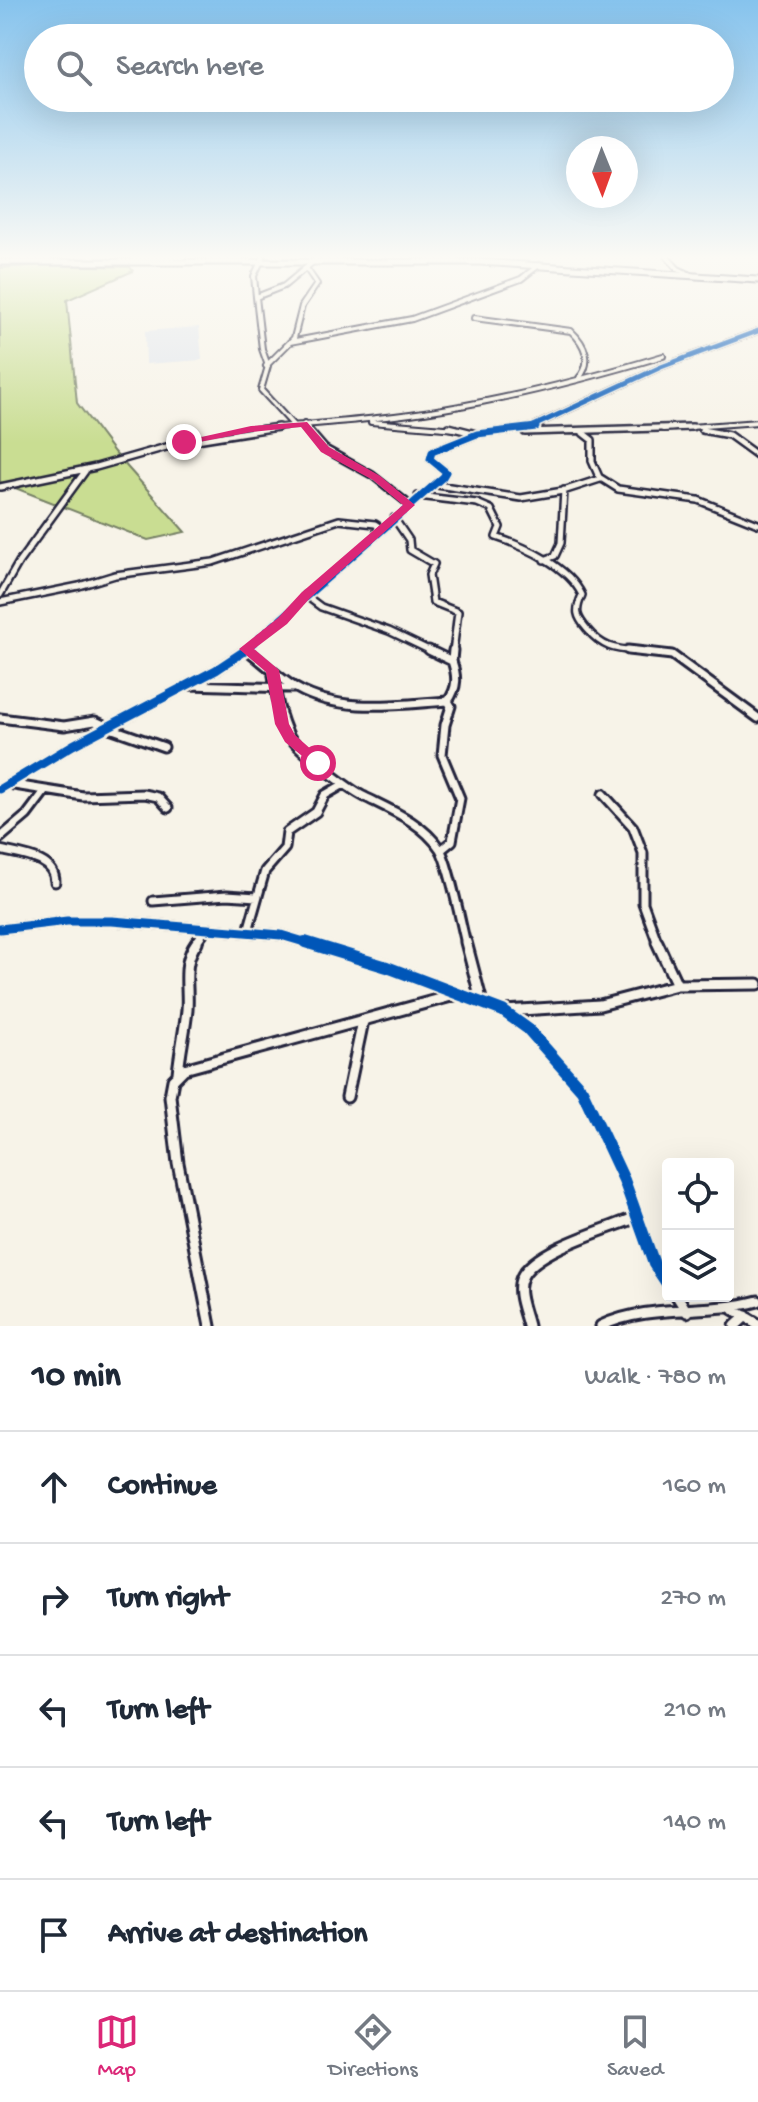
<!DOCTYPE html>
<html lang="en">
<head>
<meta charset="utf-8">
<style>
  :root { --surface:#fff; --page:#f2f2f3; --text:#1f2937; --muted:#747a83; --line:#e0e1e3; --accent:#db2777 }
  body { margin:0; font-family:"Gochi Hand",sans-serif; background:var(--page); color:var(--text) }
  .controls { position:absolute; right:24px; bottom:24px; display:grid; overflow:hidden; border-radius:8px; box-shadow:0 8px 32px #0002 }
  .controls button { width:72px; height:72px; display:grid; place-items:center; padding:0; border:0; border-bottom:2px solid var(--line); background:var(--surface); color:var(--text); font:40px sans-serif }
  .compass { position:absolute; left:566px; top:136px; width:72px; height:72px; border-radius:50%; background:var(--surface); box-shadow:0 8px 32px #0002; rotate:179deg }
  .stop { position:absolute; width:24px; height:24px; margin:-18px; border:6px solid #db2777; border-radius:50%; background:#fff }
  .stop.end { background:#db2777; border-color:#fff; box-shadow:0 2px 8px #0008 }
  .list { margin:0; padding:0; list-style:none }
  h2 { display:flex; justify-content:space-between; align-items:center; height:104px; margin:0; padding:0 32px; font-size:34px }
  h2 small { font-size:26px; font-weight:400; color:var(--muted) }
  .list li { display:grid; grid-template-columns:52px 1fr auto; gap:24px; align-items:center; box-sizing:border-box; height:112px; padding:0 32px; border-top:2px solid var(--line) }
  .list b { display:block; font-size:30px; white-space:nowrap }
  .list em { font-size:26px; font-style:normal; color:var(--muted) }
  .icon { flex:none; width:44px; height:44px; fill:none; stroke:currentColor; stroke-width:2; stroke-linecap:round; stroke-linejoin:round }
  .map { position:relative; flex:none; width:758px; height:1326px; overflow:hidden }
  .search { position:absolute; background:var(--surface); box-shadow:0 8px 32px #0002; left:24px; right:24px; top:24px; height:88px; display:flex; align-items:center; gap:20px; box-sizing:border-box; padding:0 28px; border-radius:44px; color:var(--muted); font-size:30px }
  .sheet { height:664px; background:var(--surface) }
  nav { display:flex; justify-content:space-around; align-items:center; box-sizing:border-box; height:112px; border-top:2px solid var(--line); background:var(--surface); font-size:22px; color:var(--muted) }
  nav a { display:grid; justify-items:center; gap:4px }
  nav .on { color:var(--accent) }
  .map>svg:first-child { display:block }
  .built { fill:#e2e6ec }
  .green { fill:#c9dd92; stroke:#768066; stroke-width:2 }
  .lines { fill:none; stroke-linecap:round; stroke-linejoin:round }
  .minor-far3-casing { stroke:#22223b; stroke-width:8 }
  .minor-far2-casing { stroke:#22223b; stroke-width:10 }
  .minor-far1-casing { stroke:#22223b; stroke-width:13 }
  .minor-casing { stroke:#22223b; stroke-width:15 }
  .secondary-casing { stroke:#22223b; stroke-width:9 }
  .minor-far3 { stroke:#f7f3e8; stroke-width:4 }
  .minor-far2 { stroke:#f7f3e8; stroke-width:5 }
  .minor-far1 { stroke:#f7f3e8; stroke-width:7 }
  .minor { stroke:#f7f3e8; stroke-width:9 }
  .secondary { stroke:#f7f3e8; stroke-width:5 }
  .cycleway-far3-casing { stroke:#f7f3e8; stroke-width:8 }
  .cycleway-far2-casing { stroke:#f7f3e8; stroke-width:11 }
  .cycleway-far1-casing { stroke:#f7f3e8; stroke-width:14 }
  .cycleway-casing { stroke:#f7f3e8; stroke-width:17 }
  .cycleway-far3 { stroke:#0057b8; stroke-width:5 }
  .cycleway-far2 { stroke:#0057b8; stroke-width:7 }
  .cycleway-far1 { stroke:#0057b8; stroke-width:9 }
  .cycleway { stroke:#0057b8; stroke-width:12 }
  .route { fill:#db2777 }
</style>
</head>
<body>
<div class="map">
<svg width="758" height="1326" viewBox="0 0 758 1326">
  <rect width="100%" height="100%" fill="#f7f3e8"/>
  <filter id="ink" filterUnits="userSpaceOnUse"><feTurbulence type="fractalNoise" baseFrequency=".0125" numOctaves="2"/><feDisplacementMap in="SourceGraphic" scale="16" xChannelSelector="R" yChannelSelector="G"/><feConvolveMatrix kernelMatrix="1 2 1 2 8 2 1 2 1" color-interpolation-filters="sRGB"/></filter>
  <g filter="url(#ink)">
    <path class="built" d="M 199,327 L 202,360 L 146,364 L 145,331 Z"/>
    <path class="green" d="M 47,265 L 130,267 L 133,271 L 67,300 L 77,403 L 114,452 L 185,532 L 148,540 L 0,482 L 0,268 Z"/>
    <g class="lines">
      <defs>
        <path id="minor-far3" d="M 667,257 L 678,269 L 691,275
          M 133,258 L 183,257
          M 256,297 L 254,276 L 263,257
          M 474,318 L 571,331 C 585,344 593,362 579,378
          M 290,342 L 412,319 L 521,279 L 539,265
          M 266,366 L 294,338 L 302,306 L 317,284 L 306,268
          M 371,422 L 457,429
          M 304,424 L 308,429
          M 293,425 L 261,390 L 268,366 L 262,349 L 256,297 L 284,286 L 319,257
          M 255,429 C 296,425 336,423 377,418 C 474,408 570,384 663,356
          M 527,429 L 661,367 L 758,331
          M 663,429 L 758,422"/>
        <path id="minor-far2" d="M 306,427 L 325,449 L 372,475 L 410,505
          M 449,427 L 477,434
          M 702,430 L 729,435 L 758,456
          M 525,432 L 692,427
          M 583,433 L 592,440 L 592,461 L 599,477 L 618,489 L 698,500 L 758,524
          M 437,485 L 521,498 L 563,491 L 600,479
          M 0,487 L 96,467 L 184,442 L 278,427
          M 418,496 L 477,503 L 491,509 L 500,527 L 496,537 C 526,547 568,566 582,595 C 575,611 576,616 587,629 C 605,651 619,649 645,652
          M 394,518 L 409,540 L 410,550 L 434,564 L 429,575 L 433,602 L 458,612 L 453,652
          M 544,560 L 555,556 L 561,543 L 564,490
          M 0,595 L 19,562 L 86,470
          M 305,595 L 321,607 L 389,631 L 433,652
          M 0,602 L 79,586 L 115,575 L 213,562 L 339,520 L 375,524 L 378,526 L 376,536
          M 246,649 L 250,652
          M 243,652 L 443,477 L 446,472 L 430,459 L 432,452 L 477,434 L 536,427"/>
        <path id="minor-far1" d="M 247,650 C 263,662 279,678 296,688 C 341,714 399,704 448,701
          M 429,650 L 452,661 C 457,676 458,687 448,701 L 451,706 L 445,725 L 442,755 L 460,798 L 452,841 L 441,850
          M 628,650 L 672,655 L 758,718
          M 452,661 L 453,650
          M 272,670 C 276,692 279,715 289,735 C 295,748 350,790 365,797 C 391,810 423,823 440,849 C 449,863 461,924 466,944
          M 188,685 L 293,688
          M 0,718 L 64,726 L 95,721 L 108,727
          M 107,727 L 164,747
          M 8,784 L 83,796 L 144,794 L 158,797 L 168,808
          M 0,789 L 73,745 L 216,670 L 246,650
          M 603,794 L 633,827 L 643,853 L 643,903 L 658,944
          M 0,838 L 27,815 L 45,791
          M 0,850 C 19,855 55,857 55,882
          M 153,901 L 227,895 L 257,897
          M 0,929 L 67,921 L 112,921 L 281,935 L 311,944
          M 248,931 L 265,871 L 285,848 L 287,832 L 316,812 L 325,795 L 344,784
          M 195,944 L 206,929"/>
        <path id="minor" d="M 305,942 L 387,967 L 503,1011 L 528,1029 L 582,1090 L 624,1180 L 654,1264 L 668,1285
          M 466,942 L 482,1003
          M 657,942 L 677,985
          M 505,1011 L 600,1005 L 677,985 L 758,984
          M 178,1073 C 180,1052 185,1030 187,1010 C 189,985 181,964 197,942
          M 347,1097 L 363,1021
          M 677,1296 L 687,1312
          M 731,1308 L 758,1324
          M 210,1326 L 178,1163 L 170,1096 L 173,1080 L 184,1069 L 455,995
          M 528,1326 C 525,1312 515,1292 522,1277 C 535,1249 609,1229 637,1217
          M 601,1326 C 649,1303 706,1315 758,1301
          M 735,1326 L 746,1316"/>
        <path id="secondary" d="M 0,262 L 480,262 L 758,280"/>
      </defs>
      <use href="#minor-far3" class="minor-far3-casing"/>
      <use href="#minor-far2" class="minor-far2-casing"/>
      <use href="#minor-far1" class="minor-far1-casing"/>
      <use href="#minor" class="minor-casing"/>
      <use href="#secondary" class="secondary-casing"/>
      <use href="#minor-far3" class="minor-far3"/>
      <use href="#minor-far2" class="minor-far2"/>
      <use href="#minor-far1" class="minor-far1"/>
      <use href="#minor" class="minor"/>
      <use href="#secondary" class="secondary"/>
      <defs>
        <path id="cycleway-far3" d="M 527,429 L 661,367 L 758,331"/>
        <path id="cycleway-far2" d="M 243,652 L 443,477 L 446,472 L 430,459 L 432,452 L 477,434 L 536,427"/>
        <path id="cycleway-far1" d="M 0,789 L 73,745 L 216,670 L 246,650
          M 0,929 L 67,921 L 112,921 L 281,935 L 311,944"/>
        <path id="cycleway" d="M 305,942 L 387,967 L 503,1011 L 528,1029 L 582,1090 L 624,1180 L 654,1264 L 668,1285"/>
      </defs>
      <use href="#cycleway-far3" class="cycleway-far3-casing"/>
      <use href="#cycleway-far2" class="cycleway-far2-casing"/>
      <use href="#cycleway-far1" class="cycleway-far1-casing"/>
      <use href="#cycleway" class="cycleway-casing"/>
      <use href="#cycleway-far3" class="cycleway-far3"/>
      <use href="#cycleway-far2" class="cycleway-far2"/>
      <use href="#cycleway-far1" class="cycleway-far1"/>
      <use href="#cycleway" class="cycleway"/>
    </g>
  </g>
  <linearGradient id="sky" x2="0" y2="1"><stop stop-color="#86c3ed"/><stop offset="0.58" stop-color="#fbfaf5"/><stop offset="1" stop-color="#fbfaf5" stop-opacity="0"/></linearGradient>
  <rect width="758" height="443" fill="url(#sky)"/>
  <path class="route" d="M 307,422 L 329,447 L 380,476 L 415,505 L 310,598 L 287,624 L 254,649 L 279,670 L 289,724 L 295,735 L 323,760 L 323,767 L 318,769 L 285,742 L 275,724 L 266,672 L 239,649 L 278,618 L 301,593 L 403,505 L 373,480 L 321,452 L 301,427 L 251,432 L 184,445 L 179,442 L 251,426 Z"/>
</svg>
<div class="controls">
<button><svg class="icon" aria-label="locate" viewBox="0 0 24 24"><circle cx="12" cy="12" r="6"/><path d="M12 2v4M12 18v4M2 12h4M18 12h4"/></svg></button>
<button><svg class="icon" aria-label="layers" viewBox="0 0 24 24"><path d="M12 4l9 5-9 5-9-5zM3 14l9 5 9-5"/></svg></button>
</div>
<svg class="compass" viewBox="-18 -18 36 36"><path d="M0-13l5 13h-10z" fill="#e53935"/><path d="M0 13l5-13h-10z" fill="#747a83"/></svg>
<div class="stop" style="left:318px;top:763px"></div>
<div class="stop end" style="left:184px;top:442px"></div>
<div class="search"><svg class="icon" aria-label="search" viewBox="0 0 24 24"><circle cx="10" cy="10" r="6"/><path d="M15 15l6 6"/></svg>Search here</div>
</div>
<section class="sheet">
<h2>10 min<small>Walk · 780 m</small></h2>
<ul class="list">
<li><svg class="icon" aria-label="ahead" viewBox="0 0 24 24"><path d="M12 20V5M6 11l6-6 6 6"/></svg><div><b>Continue</b></div><em>160 m</em></li>
<li><svg class="icon" aria-label="right" viewBox="0 0 24 24"><path d="M7 20v-9h11M14 6l5 5-5 5"/></svg><div><b>Turn right</b></div><em>270 m</em></li>
<li><svg class="icon" aria-label="left" viewBox="0 0 24 24"><path d="M17 20v-9H6M10 6l-5 5 5 5"/></svg><div><b>Turn left</b></div><em>210 m</em></li>
<li><svg class="icon" aria-label="left" viewBox="0 0 24 24"><path d="M17 20v-9H6M10 6l-5 5 5 5"/></svg><div><b>Turn left</b></div><em>140 m</em></li>
<li><svg class="icon" aria-label="arrive" viewBox="0 0 24 24"><path d="M6 21V4h12l-3 4 3 4H6"/></svg><div><b>Arrive at destination</b></div></li>
</ul>
</section>
<nav>
<a class="on"><svg class="icon" aria-label="map" viewBox="0 0 24 24"><path d="M3 6l6-2 6 2 6-2v14l-6 2-6-2-6 2zM9 4v14M15 6v14"/></svg>Map</a>
<a><svg class="icon" aria-label="directions" viewBox="0 0 24 24"><path d="M12 3l9 9-9 9-9-9zM9 14v-3h6M13 9l2 2-2 2"/></svg>Directions</a>
<a><svg class="icon" aria-label="saved" viewBox="0 0 24 24"><path d="M7 4h10v16l-5-4-5 4z"/></svg>Saved</a>
</nav>
</body>
</html>
